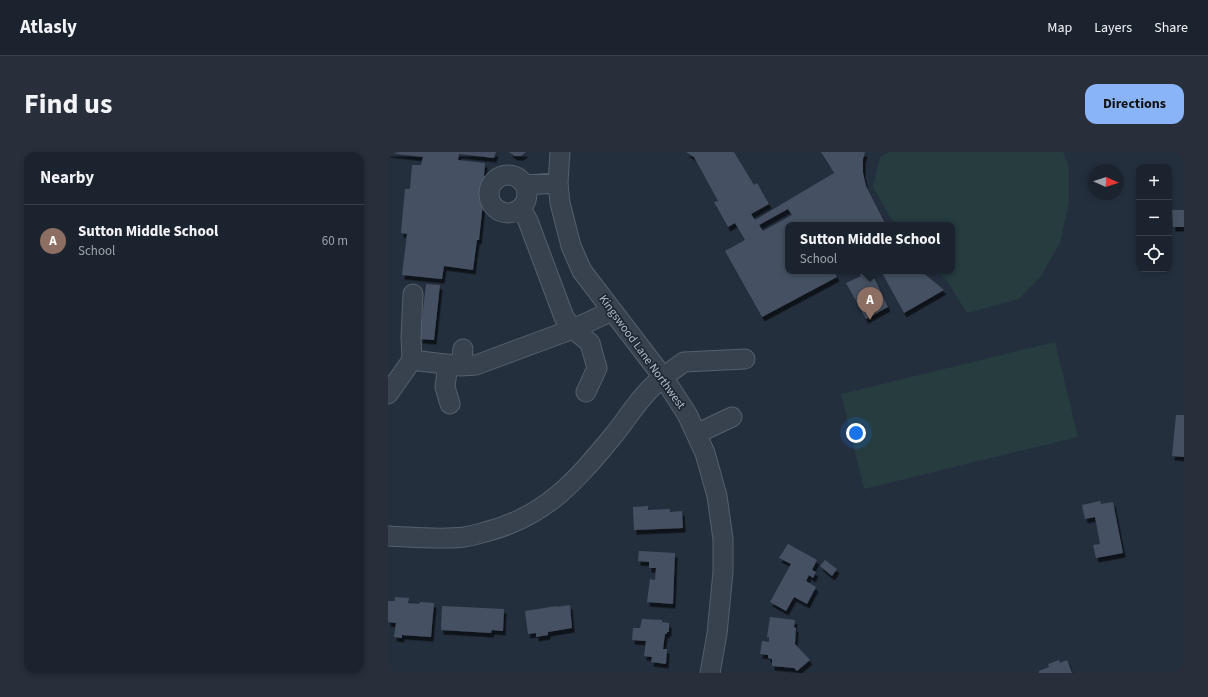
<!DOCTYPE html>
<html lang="en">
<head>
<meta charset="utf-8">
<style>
  :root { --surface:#1b232e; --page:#282f3a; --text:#f1f3f6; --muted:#a0a4aa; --line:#39404a; --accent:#8ab4f8 }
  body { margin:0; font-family:"Source Sans 3",sans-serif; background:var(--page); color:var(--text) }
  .controls { position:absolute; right:12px; top:12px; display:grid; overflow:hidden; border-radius:8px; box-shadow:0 2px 6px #0003 }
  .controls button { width:36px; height:36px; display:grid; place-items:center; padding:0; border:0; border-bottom:1px solid var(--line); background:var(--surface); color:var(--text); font:20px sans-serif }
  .compass { position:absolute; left:700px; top:12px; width:36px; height:36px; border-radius:50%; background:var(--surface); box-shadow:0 2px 6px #0003; rotate:93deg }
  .you { position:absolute; left:468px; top:281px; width:14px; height:14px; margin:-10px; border:3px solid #fff; border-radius:50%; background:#1a73e8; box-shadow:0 0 0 6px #1a73e833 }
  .badge { display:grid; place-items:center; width:26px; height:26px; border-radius:50%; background:var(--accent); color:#fff; font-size:13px; font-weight:700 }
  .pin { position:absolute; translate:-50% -33px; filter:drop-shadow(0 1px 2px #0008) }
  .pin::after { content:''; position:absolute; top:21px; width:14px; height:12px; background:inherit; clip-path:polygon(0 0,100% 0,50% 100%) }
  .popup { position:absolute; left:397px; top:70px; width:170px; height:52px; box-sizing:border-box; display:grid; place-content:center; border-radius:8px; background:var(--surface); filter:drop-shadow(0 1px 3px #0005); font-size:13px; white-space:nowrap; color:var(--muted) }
  .popup b { font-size:15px; color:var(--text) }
  .popup::after { content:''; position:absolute; left:50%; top:100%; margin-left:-8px; border:8px solid transparent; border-top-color:var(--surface) }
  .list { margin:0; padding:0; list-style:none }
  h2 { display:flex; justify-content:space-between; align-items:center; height:52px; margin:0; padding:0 16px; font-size:17px }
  h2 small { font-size:13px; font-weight:400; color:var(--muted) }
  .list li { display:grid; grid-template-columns:26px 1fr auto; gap:12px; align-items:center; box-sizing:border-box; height:72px; padding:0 16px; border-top:1px solid var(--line) }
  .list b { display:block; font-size:15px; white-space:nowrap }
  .list p { margin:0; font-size:13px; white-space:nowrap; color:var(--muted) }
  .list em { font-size:13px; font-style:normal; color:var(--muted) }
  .icon { flex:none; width:22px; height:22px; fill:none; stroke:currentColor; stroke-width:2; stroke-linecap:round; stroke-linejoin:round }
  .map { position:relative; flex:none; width:796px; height:521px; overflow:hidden; border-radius:12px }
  header { display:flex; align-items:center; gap:24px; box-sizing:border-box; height:56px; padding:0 20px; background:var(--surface); border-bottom:1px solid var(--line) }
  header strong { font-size:19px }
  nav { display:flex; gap:22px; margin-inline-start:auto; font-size:14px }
  .intro { display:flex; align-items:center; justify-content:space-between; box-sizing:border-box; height:96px; padding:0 24px }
  h1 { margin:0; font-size:28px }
  .button { padding:10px 18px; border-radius:12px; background:var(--accent); color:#111; font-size:14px; font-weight:700 }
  main { display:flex; gap:24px; padding:0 24px }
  aside { flex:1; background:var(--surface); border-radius:12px; box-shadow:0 2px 6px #0003 }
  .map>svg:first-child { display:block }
  .green { fill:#263c3f }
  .building { fill:#455162; fill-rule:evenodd; filter:url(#shadow) }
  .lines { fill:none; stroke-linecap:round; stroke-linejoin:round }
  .minor-casing { stroke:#565f6c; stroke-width:21 }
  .minor { stroke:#38414e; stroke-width:19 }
  .labels { text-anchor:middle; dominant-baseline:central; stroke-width:3.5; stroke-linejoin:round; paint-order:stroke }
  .street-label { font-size:12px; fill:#b4bcc9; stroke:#1d2633 }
</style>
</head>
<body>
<header>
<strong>Atlasly</strong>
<nav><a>Map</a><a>Layers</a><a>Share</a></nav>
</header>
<div class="intro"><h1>Find us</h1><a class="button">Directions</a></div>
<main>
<aside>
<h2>Nearby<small></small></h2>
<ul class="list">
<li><span class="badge" style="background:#8d6e63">A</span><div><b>Sutton Middle School</b><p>School</p></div><em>60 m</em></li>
</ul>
</aside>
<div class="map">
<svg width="796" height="521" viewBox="0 0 796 521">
  <defs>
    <filter id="shadow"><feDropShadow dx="2.5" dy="4.5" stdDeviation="0" flood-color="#0009"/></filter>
  </defs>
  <rect width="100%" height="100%" fill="#242f3e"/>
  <path class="green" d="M 500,0 L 675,0 L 681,16 L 681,51 L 672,91 L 653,124 L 631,147 L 579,161 L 559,129 L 548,119 L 564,119 L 564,73 L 507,73 L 485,35 L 492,5 Z
    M 667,190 L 690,285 L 476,337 L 453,242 Z"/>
  <path class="building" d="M 0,0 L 108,0 L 106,6 L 71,2 L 70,8 L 97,11 L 96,24 L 98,24 L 91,88 L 89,88 L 85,118 L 56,114 L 54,127 L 14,123 L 19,82 L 13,81 L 17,37 L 22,37 L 24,13 L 33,13 L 35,5 L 0,1 Z
    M 121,0 L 138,0 L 133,4 L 127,4 Z
    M 298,0 L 346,0 L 366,33 L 369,31 L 381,52 L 363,62 L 367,68 L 446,21 L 433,0 L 477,0 L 475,7 L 475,21 L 478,34 L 498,73 L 400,73 L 400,119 L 446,119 L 449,125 L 374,165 L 337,99 L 357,88 L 347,71 L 340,75 L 326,50 L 330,49 L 306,5 ZM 400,57 L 404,63 L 375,79 L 371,73 Z
    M 784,58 L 796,58 L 796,75 L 785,75 Z
    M 470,119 L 483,119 L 500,155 L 478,167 L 458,131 L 473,124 Z
    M 493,119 L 533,119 L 556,138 L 516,161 Z
    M 38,132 L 52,133 L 46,188 L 32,187 Z
    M 788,263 L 796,263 L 796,305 L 784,304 Z
    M 712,349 L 713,352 L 725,350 L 735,401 L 708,406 L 705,393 L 712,392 L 707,365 L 697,367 L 694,353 Z
    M 260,354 L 260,358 L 282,357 L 282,360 L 294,359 L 295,376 L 246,378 L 245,355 Z
    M 400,392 L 429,408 L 424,418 L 428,420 L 425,426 L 421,423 L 418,429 L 428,435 L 419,452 L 406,445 L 398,459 L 382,450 L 403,412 L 391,406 Z
    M 251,399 L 287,401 L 285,452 L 259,450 L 262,427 L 267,428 L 268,416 L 261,416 L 261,410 L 250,409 Z
    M 437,408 L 449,417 L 444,424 L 432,414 Z
    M 7,445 L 21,446 L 20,451 L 31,452 L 32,450 L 46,451 L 43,485 L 14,483 L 14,486 L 6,485 L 8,471 L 0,470 L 0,449 L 7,449 Z
    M 182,453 L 184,476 L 160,480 L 160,483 L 148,485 L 148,481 L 140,482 L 137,459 L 169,454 L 169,455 Z
    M 54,454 L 116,457 L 115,479 L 104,478 L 103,481 L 53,478 Z
    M 382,465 L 407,468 L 406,475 L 408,476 L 407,492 L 422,508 L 409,519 L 406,516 L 384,514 L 384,507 L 380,506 L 380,503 L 372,502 L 374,489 L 381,490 L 381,485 L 379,485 Z
    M 254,467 L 274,468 L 274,470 L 281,471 L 281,480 L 279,480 L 279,482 L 277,482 L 275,497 L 279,497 L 278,512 L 263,510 L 264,505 L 256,504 L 258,489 L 244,488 L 245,476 L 252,476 Z
    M 671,508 L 672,511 L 679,508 L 684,521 L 651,521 L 651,519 L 661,515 L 660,512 Z"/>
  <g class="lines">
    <defs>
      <path id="minor" d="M 172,0 L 170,31 L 172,51 L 183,94 L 194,119 L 275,225 L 299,262 L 317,301 L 329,344 L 335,387 L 335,420 L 329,482 L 322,521
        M101 42a19 19 0 1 1 38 0a19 19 0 1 1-38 0Z
        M 137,33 L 170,31
        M 133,56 L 140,69 L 176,165 L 185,177 L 224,159
        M 25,142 L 23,185 L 24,208 L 73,214
        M 75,197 L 73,214 L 88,213 L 185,177 L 202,191 L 209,216 L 198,240
        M 60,212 L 57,235 L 62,252
        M 0,242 L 24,208
        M 308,282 L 344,265
        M 0,384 C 25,385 51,388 76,385 C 83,384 90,382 97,380 C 157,365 187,330 225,284 C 238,268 250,248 265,234 C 274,225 285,218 296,210 L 357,207"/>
    </defs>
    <use href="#minor" class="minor-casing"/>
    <use href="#minor" class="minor"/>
  </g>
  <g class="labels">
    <g class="street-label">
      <text transform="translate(254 200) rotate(54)">Kingswood Lane Northwest</text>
    </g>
  </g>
</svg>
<div class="controls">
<button>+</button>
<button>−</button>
<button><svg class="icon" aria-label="locate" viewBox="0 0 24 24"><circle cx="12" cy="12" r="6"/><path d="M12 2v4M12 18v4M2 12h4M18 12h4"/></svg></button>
</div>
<svg class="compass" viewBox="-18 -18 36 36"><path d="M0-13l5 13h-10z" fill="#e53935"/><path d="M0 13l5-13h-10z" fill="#a0a4aa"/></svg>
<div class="you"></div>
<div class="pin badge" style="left:482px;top:168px;background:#8d6e63">A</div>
<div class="popup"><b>Sutton Middle School</b>School</div>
</div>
</main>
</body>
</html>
